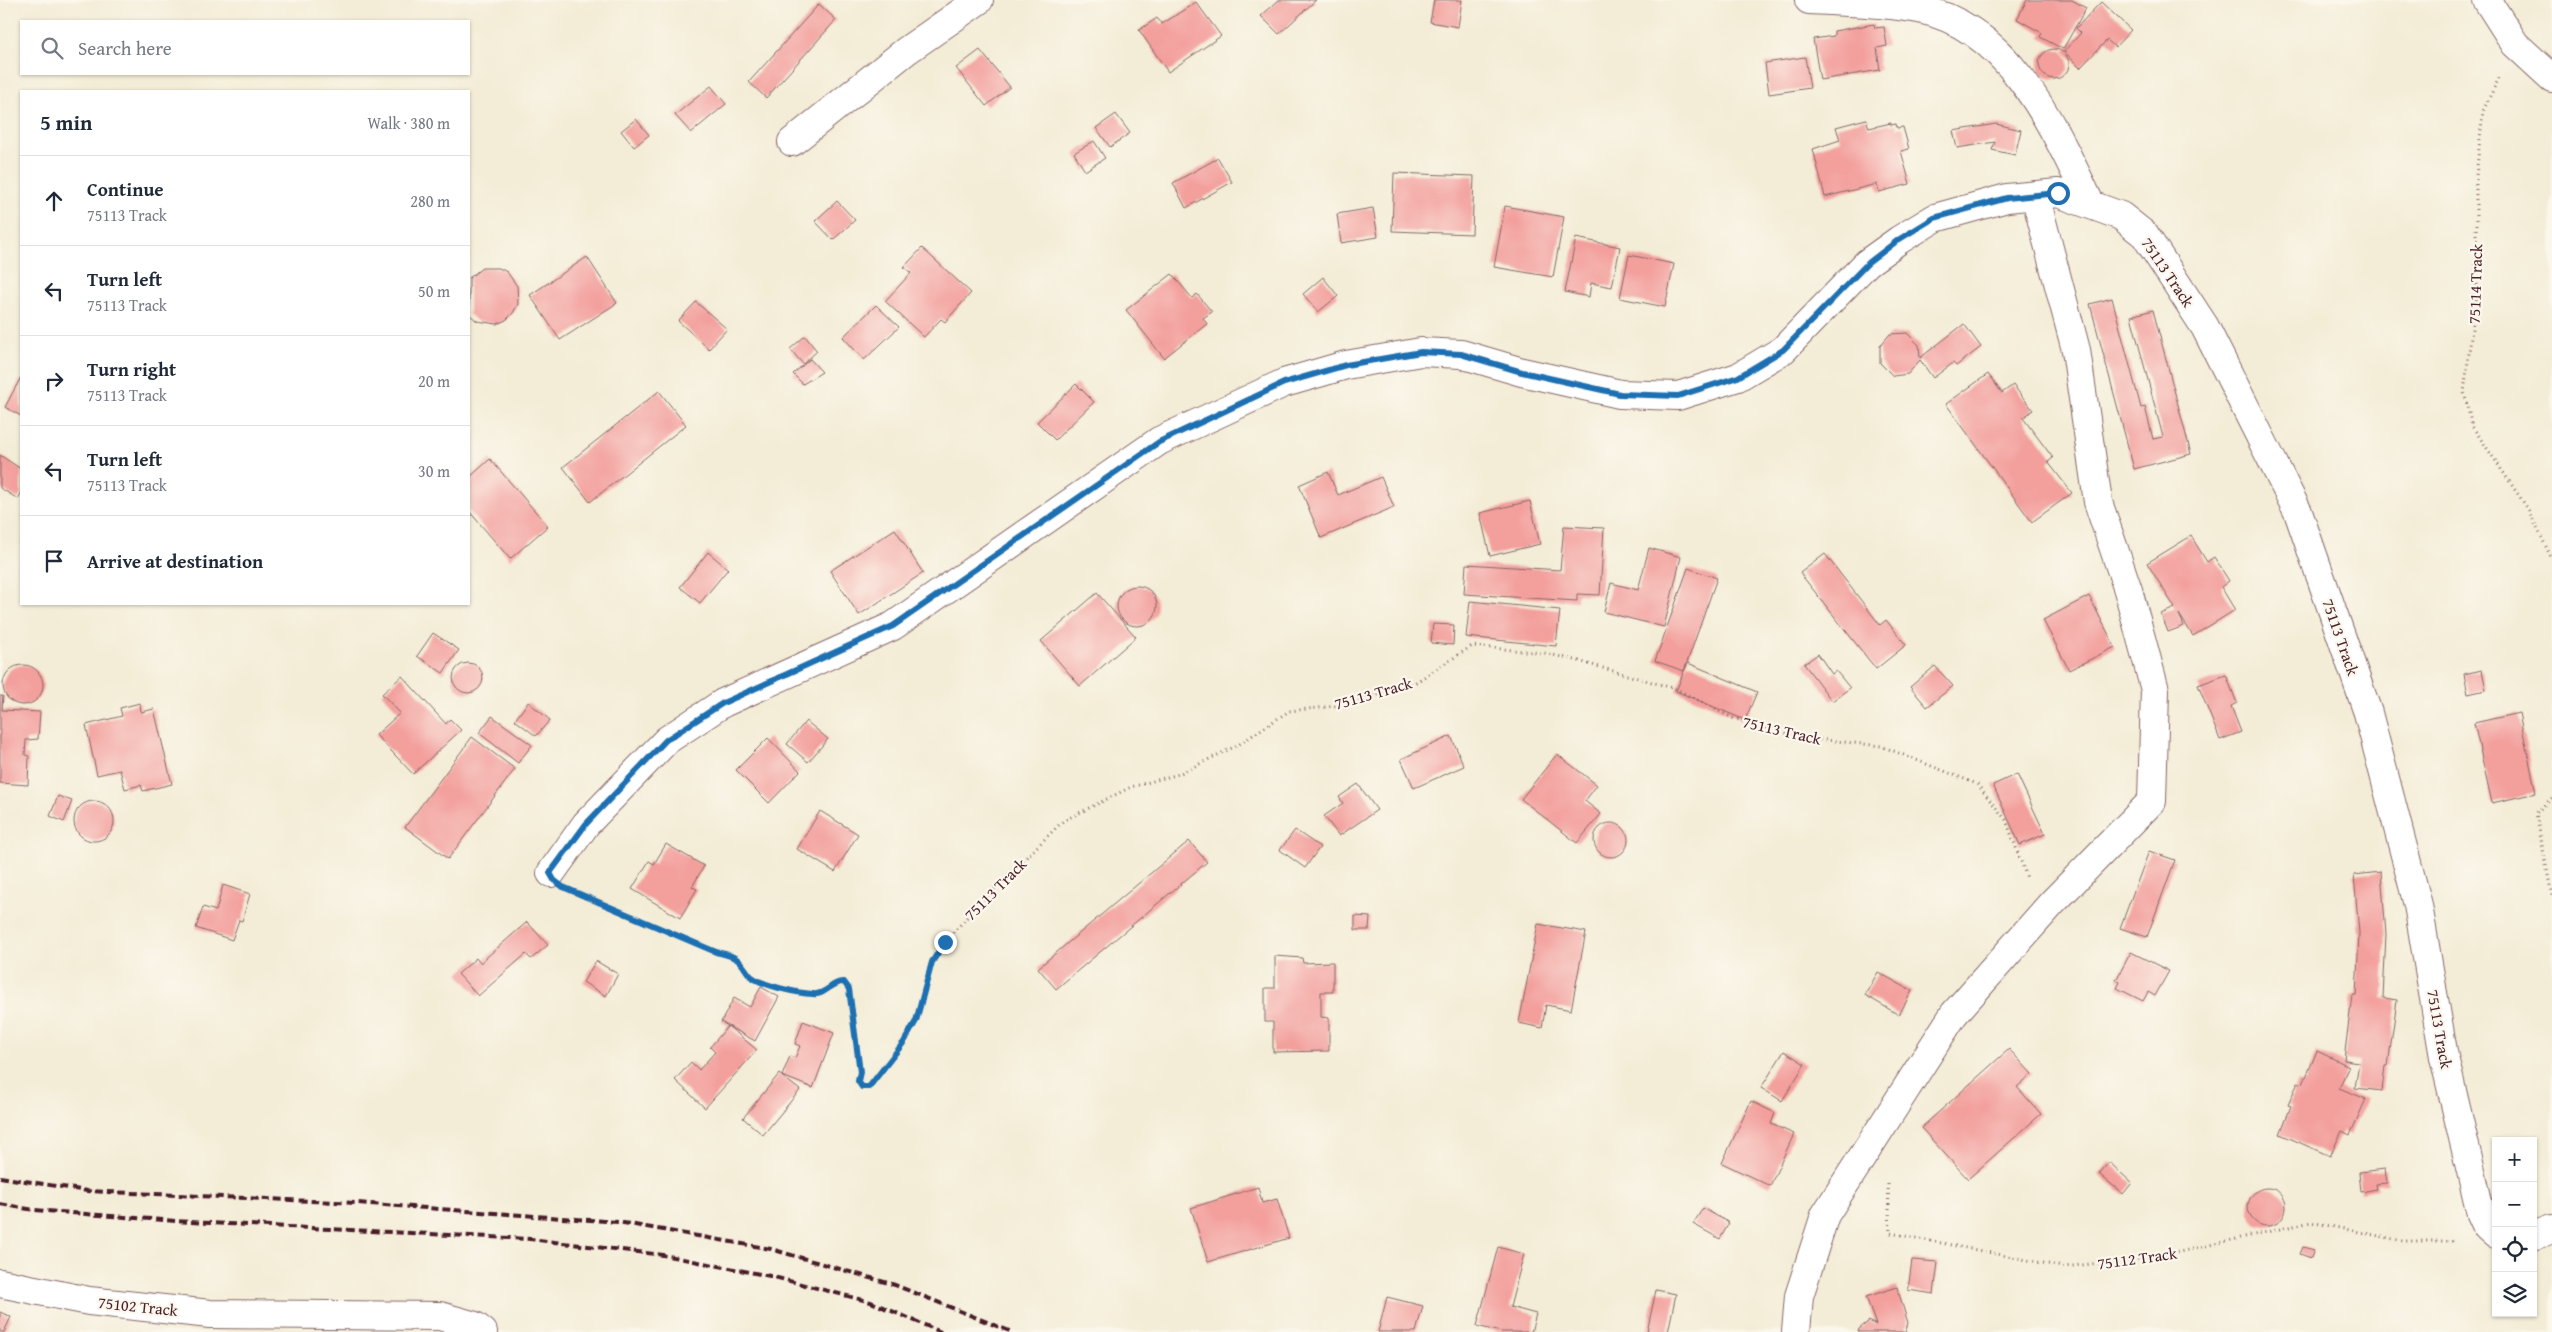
<!DOCTYPE html>
<html lang="en">
<head>
<meta charset="utf-8">
<style>
  :root { --surface:#fff; --page:#f6f6f7; --text:#1f2937; --muted:#747a83; --line:#e0e1e3 }
  body { margin:0; font-family:"Gentium Book Plus",serif; background:var(--page); color:var(--text) }
  .controls { position:absolute; right:15px; bottom:15px; display:grid; overflow:hidden; border-radius:0px; box-shadow:0 1px 4px #0004 }
  .controls button { width:45px; height:45px; display:grid; place-items:center; padding:0; border:0; border-bottom:1px solid var(--line); background:var(--surface); color:var(--text); font:25px sans-serif }
  .stop { position:absolute; width:15px; height:15px; margin:-11px; border:4px solid #1f6fb2; border-radius:50%; background:#fff }
  .stop.end { background:#1f6fb2; border-color:#fff; box-shadow:0 1px 5px #0008 }
  .list { margin:0; padding:0; list-style:none }
  h2 { display:flex; justify-content:space-between; align-items:center; height:65px; margin:0; padding:0 20px; font-size:21px }
  h2 small { font-size:16px; font-weight:400; color:var(--muted) }
  .list li { display:grid; grid-template-columns:32px 1fr auto; gap:15px; align-items:center; box-sizing:border-box; height:90px; padding:0 20px; border-top:1px solid var(--line) }
  .list b { display:block; font-size:19px; white-space:nowrap }
  .list p { margin:0; font-size:16px; white-space:nowrap; color:var(--muted) }
  .list em { font-size:16px; font-style:normal; color:var(--muted) }
  .icon { flex:none; width:28px; height:28px; fill:none; stroke:currentColor; stroke-width:2; stroke-linecap:round; stroke-linejoin:round }
  .map { position:relative; flex:none; width:2552px; height:1332px; overflow:hidden }
  .search { position:absolute; background:var(--surface); box-shadow:0 1px 4px #0004; left:20px; top:20px; width:450px; height:55px; display:flex; align-items:center; gap:12px; box-sizing:border-box; padding:0 18px; border-radius:0px; color:var(--muted); font-size:19px }
  .panel { position:absolute; background:var(--surface); box-shadow:0 1px 4px #0004; left:20px; top:90px; width:450px; height:515px; border-radius:0px }
  .map>svg:first-child { display:block }
  .building { fill:#f39f9c }
  .lines { fill:none; stroke-linecap:round; stroke-linejoin:round }
  .minor-casing { stroke:#856767; stroke-width:30 }
  .path { stroke:#856767; stroke-width:3; stroke-dasharray:1 4; stroke-linecap:butt }
  .minor { stroke:#fff; stroke-width:28 }
  .rail { stroke:#4a1f2b; stroke-width:4; stroke-dasharray:8 4; stroke-linecap:butt }
  .route { stroke:#1f6fb2; stroke-width:6 }
  .labels { text-anchor:middle; dominant-baseline:central; stroke-width:4.5; stroke-linejoin:round; paint-order:stroke }
  .street-label { font-size:16px; fill:#4a1f2b; stroke:#fbf7ec }
</style>
</head>
<body>
<div class="map">
<svg width="2552" height="1332" viewBox="0 0 2552 1332">
  <rect width="100%" height="100%" fill="#fbf7ec"/>
  <filter id="ink" filterUnits="userSpaceOnUse"><feTurbulence type="fractalNoise" baseFrequency=".02" numOctaves="2"/><feDisplacementMap in="SourceGraphic" scale="10" xChannelSelector="R" yChannelSelector="G"/><feConvolveMatrix kernelMatrix="1 2 1 2 8 2 1 2 1" color-interpolation-filters="sRGB"/></filter>
  <filter id="wash" filterUnits="userSpaceOnUse"><feTurbulence type="fractalNoise" baseFrequency=".0096" numOctaves="4" result="noise"/><feDisplacementMap in="SourceGraphic" scale="20" xChannelSelector="R" yChannelSelector="G"/><feGaussianBlur stdDeviation="1.12" result="paint"/><feColorMatrix in="noise" values="0 0 0 0 0 0 0 0 0 0 0 0 0 0 0 0 0 1.4 0 .05"/><feComposite in="paint" operator="in"/></filter>
  <g filter="url(#wash)">
    <rect width="100%" height="100%" fill="#f3ecd6"/>
    <g id="blocks">
      <path class="building" d="M 1279,0 L 1316,0 L 1279,34 L 1261,16 Z
        M 1434,0 L 1462,0 L 1458,27 L 1430,22 Z
        M 2027,0 L 2072,0 L 2086,8 L 2063,49 L 2040,37 L 2042,33 L 2017,19 Z
        M 1196,2 L 1221,36 L 1168,72 L 1139,30 L 1157,18 L 1162,24 Z
        M 2101,2 L 2131,30 L 2115,47 L 2107,40 L 2080,68 L 2064,51 L 2081,33 L 2076,28 Z
        M 819,4 L 836,20 L 766,98 L 749,82 Z
        M 1874,24 L 1875,28 L 1884,27 L 1887,46 L 1877,48 L 1880,70 L 1820,80 L 1813,39 L 1834,36 L 1834,31 Z
        M2039 64a15 15 0 1 1 30 0a15 15 0 1 1-30 0Z
        M 980,50 L 1010,87 L 986,106 L 956,68 Z
        M 1805,57 L 1810,88 L 1769,94 L 1765,63 Z
        M 711,86 L 726,104 L 691,133 L 675,115 Z
        M 1116,114 L 1130,133 L 1110,147 L 1096,128 Z
        M 636,119 L 649,135 L 634,147 L 621,131 Z
        M 1866,119 L 1869,128 L 1891,123 L 1891,125 L 1896,124 L 1897,128 L 1903,127 L 1909,149 L 1901,151 L 1910,184 L 1879,192 L 1877,184 L 1825,197 L 1813,149 L 1840,140 L 1836,127 Z
        M 1996,124 L 2021,130 L 2015,155 L 1992,150 L 1995,142 L 1957,148 L 1953,131 Z
        M 1094,141 L 1105,158 L 1085,171 L 1074,153 Z
        M 1218,158 L 1232,182 L 1186,208 L 1173,183 Z
        M 1394,173 L 1474,176 L 1472,234 L 1392,231 Z
        M 837,201 L 855,220 L 833,240 L 815,221 Z
        M 1505,206 L 1564,217 L 1553,277 L 1494,267 Z
        M 1373,208 L 1378,237 L 1341,243 L 1337,214 Z
        M 1576,238 L 1620,247 L 1612,287 L 1591,283 L 1589,297 L 1565,292 Z
        M 922,248 L 971,293 L 945,322 L 941,319 L 924,337 L 885,301 L 911,273 L 904,267 Z
        M 1629,255 L 1674,264 L 1665,307 L 1620,298 Z
        M 587,257 L 617,303 L 560,340 L 530,295 Z
        M 482,268 L 499,268 L 507,272 L 517,286 L 518,304 L 513,313 L 506,320 L 497,324 L 477,321 L 469,314 L 469,278 Z
        M 1172,274 L 1192,298 L 1197,294 L 1212,312 L 1203,318 L 1207,324 L 1164,358 L 1126,310 Z
        M 1323,277 L 1338,296 L 1318,312 L 1303,294 Z
        M 2112,298 L 2141,408 L 2145,407 L 2153,439 L 2163,437 L 2131,316 L 2153,310 L 2191,454 L 2134,469 L 2090,304 Z
        M 696,302 L 727,329 L 709,349 L 678,321 Z
        M 876,305 L 899,327 L 864,360 L 843,337 Z
        M 1964,324 L 1981,347 L 1956,366 L 1953,363 L 1933,378 L 1920,360 L 1908,374 L 1893,376 L 1880,363 L 1880,346 L 1890,334 L 1907,333 L 1919,345 L 1920,358 Z
        M 805,336 L 817,351 L 803,364 L 790,349 Z
        M 810,359 L 822,372 L 803,384 L 793,374 Z
        M 1988,374 L 2002,393 L 2013,385 L 2033,410 L 2023,418 L 2053,458 L 2048,462 L 2072,493 L 2032,522 L 1946,404 Z
        M 21,377 L 21,416 L 5,407 Z
        M 1076,384 L 1094,402 L 1055,440 L 1037,422 Z
        M 659,391 L 686,425 L 590,502 L 563,467 Z
        M 0,455 L 21,469 L 21,494 L 18,499 L 0,488 Z
        M 490,459 L 548,526 L 510,559 L 469,511 L 469,478 Z
        M 1328,472 L 1338,495 L 1381,477 L 1394,507 L 1321,538 L 1299,485 Z
        M 1530,501 L 1540,544 L 1490,556 L 1480,513 Z
        M 1564,526 L 1604,528 L 1600,595 L 1577,594 L 1577,601 L 1464,594 L 1466,564 L 1560,570 Z
        M 895,529 L 923,573 L 859,615 L 830,571 Z
        M 2191,536 L 2207,562 L 2214,557 L 2229,581 L 2221,587 L 2235,610 L 2193,636 L 2179,614 L 2184,626 L 2168,632 L 2161,614 L 2175,608 L 2147,563 Z
        M 1649,548 L 1681,557 L 1664,627 L 1604,612 L 1611,583 L 1638,590 Z
        M 708,552 L 728,569 L 700,603 L 680,587 Z
        M 1825,554 L 1880,625 L 1886,620 L 1906,645 L 1876,669 L 1800,573 Z
        M 1688,568 L 1717,578 L 1684,671 L 1688,663 L 1757,692 L 1745,720 L 1676,691 L 1684,671 L 1655,661 Z
        M1117 606a20 20 0 1 1 40 0a20 20 0 1 1-40 0Z
        M 1097,593 L 1136,637 L 1080,686 L 1041,641 Z
        M 2089,596 L 2115,647 L 2069,670 L 2043,620 Z
        M 1470,601 L 1560,610 L 1556,646 L 1466,637 Z
        M 1433,624 L 1454,625 L 1453,645 L 1431,643 Z
        M 433,633 L 459,650 L 443,673 L 417,656 Z
        M 1818,654 L 1832,674 L 1836,671 L 1850,688 L 1832,701 L 1804,664 Z
        M453 678a15 15 0 1 1 30 0a15 15 0 1 1-30 0Z
        M3 685a20 20 0 1 1 40 0a20 20 0 1 1-40 0Z
        M 1935,666 L 1953,686 L 1927,707 L 1910,687 Z
        M 2482,670 L 2486,690 L 2468,694 L 2464,674 Z
        M 2226,675 L 2237,703 L 2231,706 L 2241,732 L 2220,740 L 2198,685 Z
        M 402,676 L 446,724 L 450,719 L 461,730 L 413,774 L 376,735 L 400,713 L 382,694 Z
        M 0,696 L 3,696 L 2,710 L 40,712 L 38,739 L 26,740 L 25,755 L 29,756 L 28,785 L 0,783 Z
        M 528,702 L 550,720 L 536,736 L 515,720 Z
        M 140,703 L 141,712 L 154,709 L 172,784 L 143,791 L 141,785 L 125,789 L 120,770 L 97,775 L 86,725 L 122,716 L 120,708 Z
        M 2519,713 L 2536,793 L 2492,803 L 2474,723 Z
        M 492,716 L 532,745 L 518,763 L 479,733 Z
        M 806,721 L 828,739 L 808,762 L 787,744 Z
        M 1451,736 L 1464,766 L 1414,788 L 1401,759 Z
        M 472,737 L 515,769 L 448,859 L 405,827 Z
        M 768,738 L 800,771 L 769,803 L 736,770 Z
        M 1557,754 L 1597,785 L 1585,801 L 1601,814 L 1577,843 L 1521,799 Z
        M 2017,774 L 2045,834 L 2020,845 L 1993,785 Z
        M 1358,784 L 1377,810 L 1339,836 L 1324,816 L 1343,803 L 1339,797 Z
        M 58,796 L 72,801 L 64,822 L 50,816 Z
        M74 821a20 20 0 1 1 40 0a20 20 0 1 1-40 0Z
        M 820,811 L 858,834 L 835,872 L 797,849 Z
        M1594 840a17 17 0 1 1 34 0a17 17 0 1 1-34 0Z
        M 1295,830 L 1320,847 L 1305,868 L 1280,850 Z
        M 1189,841 L 1207,862 L 1056,989 L 1038,968 Z
        M 666,844 L 704,866 L 692,887 L 697,889 L 680,918 L 632,889 L 649,861 L 654,864 Z
        M 2149,851 L 2175,860 L 2147,937 L 2120,928 Z
        M 2381,872 L 2386,934 L 2383,998 L 2397,1000 L 2388,1066 L 2385,1066 L 2382,1091 L 2355,1088 L 2359,1062 L 2344,1060 L 2352,995 L 2356,995 L 2359,933 L 2354,875 Z
        M 223,885 L 250,894 L 242,921 L 239,920 L 232,940 L 196,928 L 203,907 L 216,911 Z
        M 1355,916 L 1370,917 L 1369,930 L 1355,930 Z
        M 527,922 L 548,945 L 531,959 L 526,954 L 478,996 L 458,974 L 476,958 L 480,963 Z
        M 1538,924 L 1586,932 L 1571,1010 L 1546,1005 L 1542,1028 L 1519,1023 Z
        M 2131,952 L 2169,971 L 2155,996 L 2148,992 L 2143,1001 L 2117,988 L 2120,982 L 2116,980 Z
        M 1275,956 L 1302,958 L 1303,963 L 1333,962 L 1333,992 L 1321,992 L 1321,1017 L 1329,1018 L 1329,1051 L 1273,1052 L 1273,1022 L 1265,1022 L 1265,988 L 1275,988 Z
        M 596,961 L 618,974 L 606,996 L 583,982 Z
        M 1878,972 L 1912,991 L 1899,1015 L 1865,995 Z
        M 761,987 L 779,997 L 755,1041 L 721,1022 L 734,998 L 750,1007 Z
        M 803,1021 L 834,1033 L 813,1088 L 782,1076 L 790,1056 L 795,1058 L 800,1046 L 795,1044 Z
        M 728,1026 L 757,1050 L 705,1108 L 675,1080 L 691,1062 L 699,1070 L 715,1052 L 710,1047 Z
        M 2009,1049 L 2032,1074 L 2017,1087 L 2041,1114 L 1968,1179 L 1921,1128 Z
        M 1784,1051 L 1805,1064 L 1782,1101 L 1761,1088 Z
        M 2317,1051 L 2349,1066 L 2339,1088 L 2366,1099 L 2350,1135 L 2342,1131 L 2330,1156 L 2280,1134 L 2291,1106 L 2288,1105 L 2298,1082 L 2303,1084 Z
        M 779,1074 L 800,1090 L 763,1135 L 743,1118 Z
        M 1751,1101 L 1775,1113 L 1771,1124 L 1794,1134 L 1770,1186 L 1722,1163 Z
        M 2109,1162 L 2132,1183 L 2123,1194 L 2099,1174 Z
        M 2385,1169 L 2387,1183 L 2376,1184 L 2377,1189 L 2361,1192 L 2359,1172 Z
        M 1258,1187 L 1262,1203 L 1277,1199 L 1289,1238 L 1208,1262 L 1191,1208 Z
        M2248 1207a19 19 0 1 1 38 0a19 19 0 1 1-38 0Z
        M 1703,1208 L 1729,1223 L 1720,1239 L 1693,1224 Z
        M 1498,1247 L 1524,1254 L 1510,1307 L 1536,1314 L 1531,1332 L 1501,1332 L 1477,1326 Z
        M 2303,1247 L 2314,1250 L 2311,1258 L 2300,1254 Z
        M 1912,1260 L 1938,1262 L 1934,1294 L 1908,1290 Z
        M 1897,1287 L 1908,1323 L 1905,1332 L 1858,1332 L 1859,1329 L 1869,1321 L 1876,1325 L 1866,1297 Z
        M 1656,1290 L 1676,1294 L 1668,1332 L 1647,1332 Z
        M 1387,1297 L 1423,1306 L 1416,1332 L 1378,1332 Z
        M 0,1312 L 11,1317 L 4,1332 L 0,1332 Z"/>
    </g>
  </g>
  <g filter="url(#ink)">
    <use href="#blocks" fill-opacity="0" stroke="#856767" stroke-width="1"/>
    <g class="lines">
      <defs>
        <path id="minor" d="M 1809,0 C 1845,2 1883,2 1919,9 C 2010,27 2054,128 2090,203
          M 2487,0 L 2515,44 L 2552,78
          M 792,142 L 906,51 L 979,0
          M 551,873 L 586,824 L 667,740 L 723,703 L 893,626 L 1159,441 L 1284,383 L 1346,365 L 1421,352 L 1461,354 L 1522,372 L 1620,394 L 1678,396 L 1738,377 L 1783,350 L 1867,263 L 1899,240 L 1935,218 L 2007,198 L 2058,193 L 2121,216 L 2145,235 L 2205,327 L 2298,512 L 2368,713 L 2418,905 L 2444,1057 L 2481,1214 L 2487,1227 L 2496,1235
          M 2533,1236 L 2552,1229
          M 0,1283 L 89,1301 L 210,1314 L 440,1316 L 475,1326 L 483,1332
          M 1796,1332 L 1799,1296 L 1825,1215 L 1954,1014 L 2052,903 L 2152,801 L 2155,690 L 2128,590 L 2098,502 L 2076,350 L 2035,195"/>
      </defs>
      <use href="#minor" class="minor-casing"/>
      <path class="path" d="M 2499,78 L 2483,111 L 2476,176 L 2476,298 L 2464,392 L 2472,426 L 2528,509 L 2552,559
        M 2552,798 L 2536,813 L 2552,896
        M 580,895 L 715,951 C 724,954 734,955 740,962 C 745,967 747,973 752,977 C 765,986 797,993 813,994 C 825,996 832,981 844,982 C 855,994 857,1054 860,1072 L 858,1081 L 862,1087 L 869,1087 L 904,1042 L 916,1021 L 932,962 L 945,942 L 976,907 L 1063,821 L 1131,787 L 1179,774 L 1238,745 L 1289,711 L 1345,705 L 1413,684 L 1472,646 L 1544,653 L 1575,660 L 1676,689 L 1733,718 L 1799,737 L 1881,746 L 1977,784 L 2006,820 L 2027,878
        M 1888,1184 L 1890,1233 L 2063,1267 L 2157,1257 L 2311,1222 L 2403,1241 L 2455,1241"/>
      <use href="#minor" class="minor"/>
      <path class="rail" d="M 0,1177 L 87,1191 L 357,1203 L 618,1222 L 771,1249 L 895,1285 L 1012,1332
        M 0,1204 L 34,1210 L 189,1222 L 530,1239 L 663,1255 L 770,1276 L 871,1302 L 941,1332"/>
    </g>
  </g>
  <g class="lines" filter="url(#ink)">
    <path class="route" d="M 945,942 L 932,962 L 916,1021 L 904,1042 L 869,1087 L 862,1087 L 858,1081 L 860,1072 L 849,989 L 844,982 C 832,981 825,996 813,994 C 797,993 764,986 752,977 C 747,973 745,967 740,962 C 734,955 724,954 716,952 L 563,887 L 554,880 L 550,873 L 586,824 L 666,740 L 723,703 L 893,626 L 1159,442 L 1284,383 L 1346,365 L 1421,352 L 1461,354 L 1522,372 L 1620,394 L 1678,396 L 1738,377 L 1783,350 L 1867,264 L 1898,240 L 1934,218 L 2007,198 L 2058,193"/>
  </g>
  <g class="labels">
    <g class="street-label">
      <text transform="translate(2168 272) rotate(56)">75113 Track</text>
      <text transform="translate(2475 284) rotate(-88)">75114 Track</text>
      <text transform="translate(2341 637) rotate(71)">75113 Track</text>
      <text transform="translate(1373 693) rotate(-16)">75113 Track</text>
      <text transform="translate(1782 730) rotate(13)">75113 Track</text>
      <text transform="translate(995 889) rotate(-45)">75113 Track</text>
      <text transform="translate(2440 1029) rotate(80)">75113 Track</text>
      <text transform="translate(2137 1258) rotate(-8)">75112 Track</text>
      <text transform="translate(138 1306) rotate(6)">75102 Track</text>
    </g>
  </g>
</svg>
<div class="controls">
<button>+</button>
<button>−</button>
<button><svg class="icon" aria-label="locate" viewBox="0 0 24 24"><circle cx="12" cy="12" r="6"/><path d="M12 2v4M12 18v4M2 12h4M18 12h4"/></svg></button>
<button><svg class="icon" aria-label="layers" viewBox="0 0 24 24"><path d="M12 4l9 5-9 5-9-5zM3 14l9 5 9-5"/></svg></button>
</div>
<div class="stop" style="left:2058px;top:193px"></div>
<div class="stop end" style="left:945px;top:942px"></div>
<div class="search"><svg class="icon" aria-label="search" viewBox="0 0 24 24"><circle cx="10" cy="10" r="6"/><path d="M15 15l6 6"/></svg>Search here</div>
<section class="panel">
<h2>5 min<small>Walk · 380 m</small></h2>
<ul class="list">
<li><svg class="icon" aria-label="ahead" viewBox="0 0 24 24"><path d="M12 20V5M6 11l6-6 6 6"/></svg><div><b>Continue</b><p>75113 Track</p></div><em>280 m</em></li>
<li><svg class="icon" aria-label="left" viewBox="0 0 24 24"><path d="M17 20v-9H6M10 6l-5 5 5 5"/></svg><div><b>Turn left</b><p>75113 Track</p></div><em>50 m</em></li>
<li><svg class="icon" aria-label="right" viewBox="0 0 24 24"><path d="M7 20v-9h11M14 6l5 5-5 5"/></svg><div><b>Turn right</b><p>75113 Track</p></div><em>20 m</em></li>
<li><svg class="icon" aria-label="left" viewBox="0 0 24 24"><path d="M17 20v-9H6M10 6l-5 5 5 5"/></svg><div><b>Turn left</b><p>75113 Track</p></div><em>30 m</em></li>
<li><svg class="icon" aria-label="arrive" viewBox="0 0 24 24"><path d="M6 21V4h12l-3 4 3 4H6"/></svg><div><b>Arrive at destination</b></div></li>
</ul>
</section>
</div>
</body>
</html>
